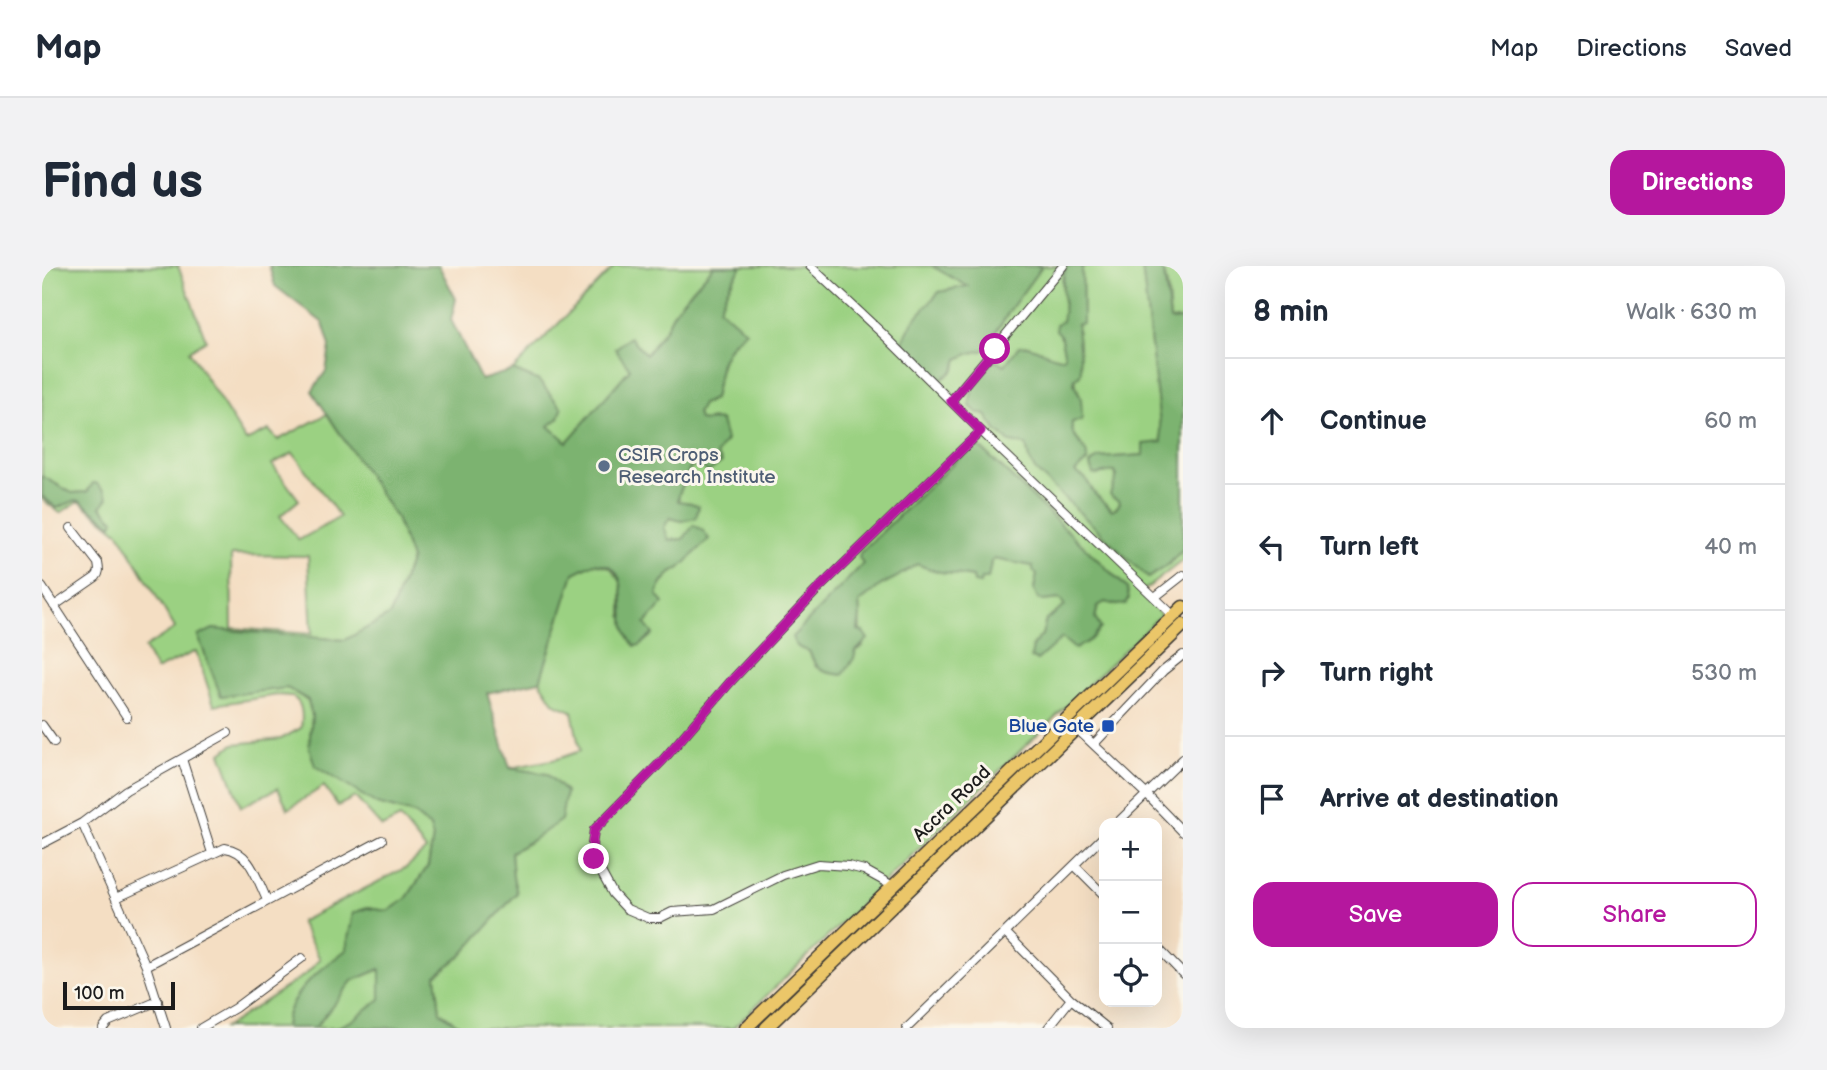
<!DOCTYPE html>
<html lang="en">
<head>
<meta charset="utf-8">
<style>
  :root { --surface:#fff; --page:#f2f2f3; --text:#1f2937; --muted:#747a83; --line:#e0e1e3; --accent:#b5179e }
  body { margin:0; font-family:"Balsamiq Sans",sans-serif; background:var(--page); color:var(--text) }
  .controls { position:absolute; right:21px; bottom:21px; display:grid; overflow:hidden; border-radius:14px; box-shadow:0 7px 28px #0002 }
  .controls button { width:63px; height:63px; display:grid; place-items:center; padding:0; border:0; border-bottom:2px solid var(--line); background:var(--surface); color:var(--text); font:35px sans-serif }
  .scale { position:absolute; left:21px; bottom:18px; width:112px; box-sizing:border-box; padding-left:7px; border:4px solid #1c1c1c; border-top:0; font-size:19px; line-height:24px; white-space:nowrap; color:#1c1c1c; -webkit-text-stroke:5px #fbf7ec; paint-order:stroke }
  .stop { position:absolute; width:21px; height:21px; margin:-16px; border:5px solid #b5179e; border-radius:50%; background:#fff }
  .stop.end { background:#b5179e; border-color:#fff; box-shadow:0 2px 7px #0008 }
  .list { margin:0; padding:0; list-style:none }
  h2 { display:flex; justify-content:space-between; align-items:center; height:91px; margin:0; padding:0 28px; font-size:30px }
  h2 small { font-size:23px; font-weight:400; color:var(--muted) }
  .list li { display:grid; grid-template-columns:46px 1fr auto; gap:21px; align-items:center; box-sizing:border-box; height:126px; padding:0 28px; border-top:2px solid var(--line) }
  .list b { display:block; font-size:26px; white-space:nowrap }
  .list em { font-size:23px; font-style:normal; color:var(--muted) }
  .actions { display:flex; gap:14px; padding:21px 28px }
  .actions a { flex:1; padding:16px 0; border:2px solid var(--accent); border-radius:21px; text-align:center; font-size:24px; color:var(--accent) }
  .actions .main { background:var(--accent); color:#fff }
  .icon { flex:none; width:38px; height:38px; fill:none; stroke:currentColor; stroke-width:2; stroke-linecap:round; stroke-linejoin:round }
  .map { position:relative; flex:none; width:1141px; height:762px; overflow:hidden; border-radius:21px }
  header { display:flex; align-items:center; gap:42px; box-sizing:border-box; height:98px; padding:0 35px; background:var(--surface); border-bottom:2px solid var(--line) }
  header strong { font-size:33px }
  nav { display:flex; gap:38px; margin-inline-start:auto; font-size:24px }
  .intro { display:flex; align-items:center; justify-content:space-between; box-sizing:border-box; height:168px; padding:0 42px }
  h1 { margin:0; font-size:49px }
  .button { padding:18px 32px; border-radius:21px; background:var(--accent); color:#fff; font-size:24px; font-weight:700 }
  main { display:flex; gap:42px; padding:0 42px }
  aside { flex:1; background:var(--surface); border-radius:21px; box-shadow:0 7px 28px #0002 }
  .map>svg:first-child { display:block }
  .green { fill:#9bd182; stroke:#5c764f; stroke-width:2; fill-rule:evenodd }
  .forest { fill:#7cb370; stroke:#4c6846; stroke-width:2 }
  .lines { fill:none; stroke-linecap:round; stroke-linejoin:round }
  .minor-casing { stroke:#3c3935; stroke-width:10 }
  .trunk-casing { stroke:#3c3935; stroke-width:15 }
  .minor { stroke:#fff; stroke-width:8 }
  .trunk { stroke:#ebc669; stroke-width:12 }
  .route { stroke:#b5179e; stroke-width:9 }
  .service-dot { fill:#5c6f8a; stroke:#fbf7ec; stroke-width:2.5 }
  .transit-dot { fill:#1a4fb4; stroke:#fbf7ec; stroke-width:2.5 }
  .labels { text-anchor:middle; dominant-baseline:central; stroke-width:6; stroke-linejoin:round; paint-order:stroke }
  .service-label { font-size:19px; fill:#4e5e75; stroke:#fbf7ec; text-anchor:start }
  .transit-label { font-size:19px; fill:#164399; stroke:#fbf7ec; text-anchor:end }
  .street-label { font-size:19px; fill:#1c1c1c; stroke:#fbf7ec }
</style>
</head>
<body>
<header>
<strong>Map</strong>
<nav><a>Map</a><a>Directions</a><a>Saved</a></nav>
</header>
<div class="intro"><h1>Find us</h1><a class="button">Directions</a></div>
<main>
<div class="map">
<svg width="1141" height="762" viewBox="0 0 1141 762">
  <rect width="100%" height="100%" fill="#fbf7ec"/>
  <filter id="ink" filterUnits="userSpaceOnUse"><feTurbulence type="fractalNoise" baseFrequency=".0143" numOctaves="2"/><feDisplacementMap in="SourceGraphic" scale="14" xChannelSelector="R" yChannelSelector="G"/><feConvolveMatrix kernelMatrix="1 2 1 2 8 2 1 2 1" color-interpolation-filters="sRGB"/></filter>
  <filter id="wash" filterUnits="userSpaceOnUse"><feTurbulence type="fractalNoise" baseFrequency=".00686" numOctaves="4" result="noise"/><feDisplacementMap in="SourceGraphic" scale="28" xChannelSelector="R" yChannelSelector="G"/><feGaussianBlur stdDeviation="1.57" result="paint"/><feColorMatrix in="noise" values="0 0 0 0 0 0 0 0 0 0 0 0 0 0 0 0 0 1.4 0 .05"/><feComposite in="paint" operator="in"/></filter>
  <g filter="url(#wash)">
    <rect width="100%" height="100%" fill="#f4dec3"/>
    <path class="green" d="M 0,0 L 136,0 L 164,74 L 147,85 L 204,175 L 227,164 L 236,174 L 285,148 L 354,252 L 369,293 L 348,349 L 303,374 L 171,363 L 179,430 L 245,422 L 266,435 L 270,450 L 267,481 L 335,538 L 372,548 L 388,561 L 391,572 L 386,600 L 364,633 L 346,645 L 325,642 L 311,647 L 304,685 C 278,704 245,727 243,762 L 182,762 L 264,708 L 278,693 L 258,656 L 365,601 L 384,584 L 358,552 L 340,561 L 313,531 L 296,540 L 282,520 L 246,543 L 236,522 L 199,541 L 179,487 L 192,478 L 239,473 L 259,462 C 265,421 240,428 211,433 C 198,435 185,437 172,439 L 154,385 L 114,404 L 102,382 L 133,362 L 77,267 L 37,235 L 18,247 L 0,233 L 0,230 L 15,241 L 34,234 L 39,235 L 69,259 L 59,241 L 51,218 L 45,226 L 30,227 L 0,210 ZM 251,187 L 298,251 L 257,274 L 238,250 L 257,234 L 230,198 ZM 189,289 L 266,290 L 270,368 L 190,362 Z
      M 573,0 L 672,0 L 631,48 L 624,62 L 604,89 L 574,82 L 588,103 L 525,177 L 506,160 L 497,115 L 471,104 Z
      M 700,0 L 890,0 L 926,20 L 897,26 L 897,115 C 908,108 913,105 916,93 L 929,87 L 942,84 L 970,41 L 1000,0 L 1025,0 L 1020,15 L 1022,47 L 1018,68 L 1023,90 L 1021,93 L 1014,92 L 984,79 L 935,146 L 944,149 L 955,165 L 984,179 L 987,193 L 1127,298 L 1141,283 L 1141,294 L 1100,326 L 1119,349 L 691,762 L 421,762 L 398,746 L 394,709 L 419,690 L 474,628 L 471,611 L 469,586 L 491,574 L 505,508 L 468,502 L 515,493 L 538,485 L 530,445 L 513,438 L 498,415 L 532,307 L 552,297 L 568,301 L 580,317 L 580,350 L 602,358 C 611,338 617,311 638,302 L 641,273 L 626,274 L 622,261 L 628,252 L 640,255 L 649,237 L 636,236 L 637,228 L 649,200 L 662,201 L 675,188 L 684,174 L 671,153 L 660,155 L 657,154 L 655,147 L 660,138 L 672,133 C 680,99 675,90 703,65 L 676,42 L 687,20 ZM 932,180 L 940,183 L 1085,322 L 1075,339 L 1063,336 L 1056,340 L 1053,352 L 1020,371 L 991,379 L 1000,369 L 1004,354 L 1023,341 L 1018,333 L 1001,335 L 992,323 L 995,309 L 991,300 L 952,293 L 949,296 L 946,312 L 939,312 L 938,317 L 931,311 L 893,305 L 875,298 L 855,311 L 839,319 L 817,337 C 819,355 815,362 821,380 L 814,385 L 812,392 L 774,401 L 767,385 L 789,332 L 821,298 L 818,287 L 926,183 Z
      M 1040,0 L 1100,0 L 1120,177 L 1102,189 L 1057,192 L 1048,199 L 1049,203 L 1055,209 L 1067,204 L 1073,205 L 1078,237 L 1075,241 L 1070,244 L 1053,228 L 1043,212 L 1032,206 L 1045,196 C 1044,191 1044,187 1042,183 C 1037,171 1028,173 1030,156 L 1039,154 C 1039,146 1040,137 1038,130 C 1034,118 1030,115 1039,104 L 1035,57 L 1041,56 Z
      M 1120,0 L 1141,0 L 1141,53 L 1128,54 C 1127,36 1126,17 1120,0 Z
      M 339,703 L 338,733 L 309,755 L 294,762 L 273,762 L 310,715 Z"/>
    <path class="forest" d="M 227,0 L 397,0 L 414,33 L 409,54 L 439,114 L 471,104 L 497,115 L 520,142 L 517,152 L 507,160 L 525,176 L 588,103 L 573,83 L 588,71 L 604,89 L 624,62 L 631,48 L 641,34 L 672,0 L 700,0 L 687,20 L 677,42 L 704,65 L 689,78 L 679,96 L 672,133 L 660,138 L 655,147 L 657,154 C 663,156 671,153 679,155 L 684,174 L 675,188 L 680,196 L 665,207 L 662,201 L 649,200 L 637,228 L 636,235 L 649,237 L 657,240 L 654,252 L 640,255 L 628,252 L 622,261 L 627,274 L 641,273 L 652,259 L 661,265 L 667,273 L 638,302 L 629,306 L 619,318 L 615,329 L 622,337 L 603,358 L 611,368 L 598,379 L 593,380 C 571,358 591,318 569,301 C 565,298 557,298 552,297 L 532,307 L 498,415 L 445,427 L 468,502 L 505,508 L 524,526 L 519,554 L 491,574 L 469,586 L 471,611 L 475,627 L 419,690 L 394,709 L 398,746 L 421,762 L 294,762 L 309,755 L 338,733 L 338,703 L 310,715 L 273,762 L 243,762 C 245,727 278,704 304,684 L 311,647 L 325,642 L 346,645 L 364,633 L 386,600 L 391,572 L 388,561 L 372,548 L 335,538 L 273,500 L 267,481 L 270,450 L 266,434 L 245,422 L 179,430 L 156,370 L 171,363 L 303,374 L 348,349 L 369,293 L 354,252 L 270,125 L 284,105 L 288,80 L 281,57 L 233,20 Z
      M 890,0 L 1000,0 L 970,41 L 942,84 L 929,87 L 916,93 C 913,105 908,108 897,115 L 859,79 L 871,55 L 897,26 L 925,20 Z
      M 1025,0 L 1040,0 L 1041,57 L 1035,58 L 1039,104 L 1038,109 L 1033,112 L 1032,118 L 1039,133 L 1040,154 L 1030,156 C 1027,176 1047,177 1045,195 L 1033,206 L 1043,212 L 1053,228 L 1070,244 L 1075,241 L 1078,237 L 1077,234 L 1071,232 L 1068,228 L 1075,210 L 1073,206 C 1065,204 1059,210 1051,208 L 1048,199 L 1051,195 L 1057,192 L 1101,189 L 1101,178 L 1120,176 L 1100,0 L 1120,0 L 1122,7 L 1128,54 L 1141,53 L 1141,283 L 1127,298 L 1106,312 L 993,204 L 987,193 L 984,179 L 968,176 L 955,165 L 944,149 L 935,146 L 928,140 C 928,118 938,110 952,94 L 963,99 L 977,80 C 993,78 1005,91 1021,92 L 1023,90 L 1018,68 L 1014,64 L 1014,58 L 1020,55 C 1025,36 1016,18 1025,0 Z
      M 932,180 L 940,183 L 1085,322 L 1087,332 L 1084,338 L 1075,339 L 1063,336 L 1056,340 L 1053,352 L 1059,362 L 1048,374 L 1033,383 L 1020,372 L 995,394 L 989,392 L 991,379 L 1000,369 L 1004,354 L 1023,340 L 1018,333 L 1001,335 L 996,333 L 992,323 L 995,309 L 991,304 L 991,300 L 952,293 L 949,296 L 946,313 L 939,313 L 938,318 L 932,317 L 931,311 L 893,305 L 875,298 L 855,311 L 839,319 L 817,337 L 818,350 L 816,364 L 821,366 L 826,373 L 814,385 L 812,392 L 801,409 C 779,406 776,406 767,385 C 757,383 753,380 750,371 L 821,298 L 817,291 L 818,287 L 926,183 Z
      M 0,210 L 30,227 L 45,226 L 51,217 L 54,217 L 62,224 L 66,232 L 59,241 L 72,254 L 70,259 L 38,235 L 34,234 L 15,242 L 0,230 Z"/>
  </g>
  <g filter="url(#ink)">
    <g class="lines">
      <defs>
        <path id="minor" d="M 768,0 L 842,69 L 939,165 L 1132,350
          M 909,135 L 1021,0
          M 0,321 L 85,451
          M 1113,331 L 1141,309
          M 12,340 L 54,311 C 58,306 57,303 56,297 L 29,262
          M 0,459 L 12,476
          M 1034,462 L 1104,528 L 1141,566
          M 1052,478 L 1121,405 L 1141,389
          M 140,493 L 170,587
          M 40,557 L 104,700 L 124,762
          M 1075,557 L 1141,493
          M 0,578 L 40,557 L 84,524 L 186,467
          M 1033,600 L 1062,629
          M 851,620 L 822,604 L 806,600 L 776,598 L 741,609 L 672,643 L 630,646 L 618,652 L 606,652 L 585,643 L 571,628 L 552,593 L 550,579 L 552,564 L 621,494 L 690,414 L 774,325 L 939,165
          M 74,632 L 183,582 C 208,585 215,613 225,634
          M 964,667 L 1029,733 L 1065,762
          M 1115,681 L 1141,708
          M 104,700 L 340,574
          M 61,762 L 66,756 L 116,735
          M 159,762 L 193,742 L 260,692
          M 865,762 L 1062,570
          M 1006,762 L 1029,733"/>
        <path id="trunk" d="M 704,762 L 1141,341
          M 724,762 L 1141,359"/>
      </defs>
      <use href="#minor" class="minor-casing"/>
      <use href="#trunk" class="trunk-casing"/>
      <use href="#minor" class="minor"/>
      <use href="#trunk" class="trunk"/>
    </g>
  </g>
  <g class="lines" filter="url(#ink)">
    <path class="route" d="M 552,593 L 550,579 L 552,564 L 621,494 L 690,414 L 774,325 L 939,165 L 909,135 L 953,83"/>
  </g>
  <circle class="service-dot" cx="562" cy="200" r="7"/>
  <rect class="transit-dot" x="1059" y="453" width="14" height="14" rx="3.5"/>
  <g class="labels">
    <g class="service-label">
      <text x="576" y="189">CSIR Crops<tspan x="576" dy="22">Research Institute</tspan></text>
    </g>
    <g class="transit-label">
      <text x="1052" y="460">Blue Gate</text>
    </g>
    <g class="street-label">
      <text transform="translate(910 538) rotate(-44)">Accra Road</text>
    </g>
  </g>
</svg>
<div class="controls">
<button>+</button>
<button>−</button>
<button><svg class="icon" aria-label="locate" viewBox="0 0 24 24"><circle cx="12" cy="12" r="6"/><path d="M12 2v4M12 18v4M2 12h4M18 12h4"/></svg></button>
</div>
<div class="scale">100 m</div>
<div class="stop" style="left:953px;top:83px"></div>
<div class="stop end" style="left:552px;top:593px"></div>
</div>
<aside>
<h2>8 min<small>Walk · 630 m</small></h2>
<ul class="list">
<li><svg class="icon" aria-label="ahead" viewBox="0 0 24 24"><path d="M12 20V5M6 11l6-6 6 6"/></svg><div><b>Continue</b></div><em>60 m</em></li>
<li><svg class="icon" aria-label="left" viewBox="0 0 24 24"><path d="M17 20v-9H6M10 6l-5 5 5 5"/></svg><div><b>Turn left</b></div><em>40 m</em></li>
<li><svg class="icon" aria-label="right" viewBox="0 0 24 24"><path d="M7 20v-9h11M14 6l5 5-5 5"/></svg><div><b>Turn right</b></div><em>530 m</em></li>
<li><svg class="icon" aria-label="arrive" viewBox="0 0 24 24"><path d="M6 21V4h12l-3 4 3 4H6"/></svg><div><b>Arrive at destination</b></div></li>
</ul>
<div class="actions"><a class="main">Save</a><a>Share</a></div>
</aside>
</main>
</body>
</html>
